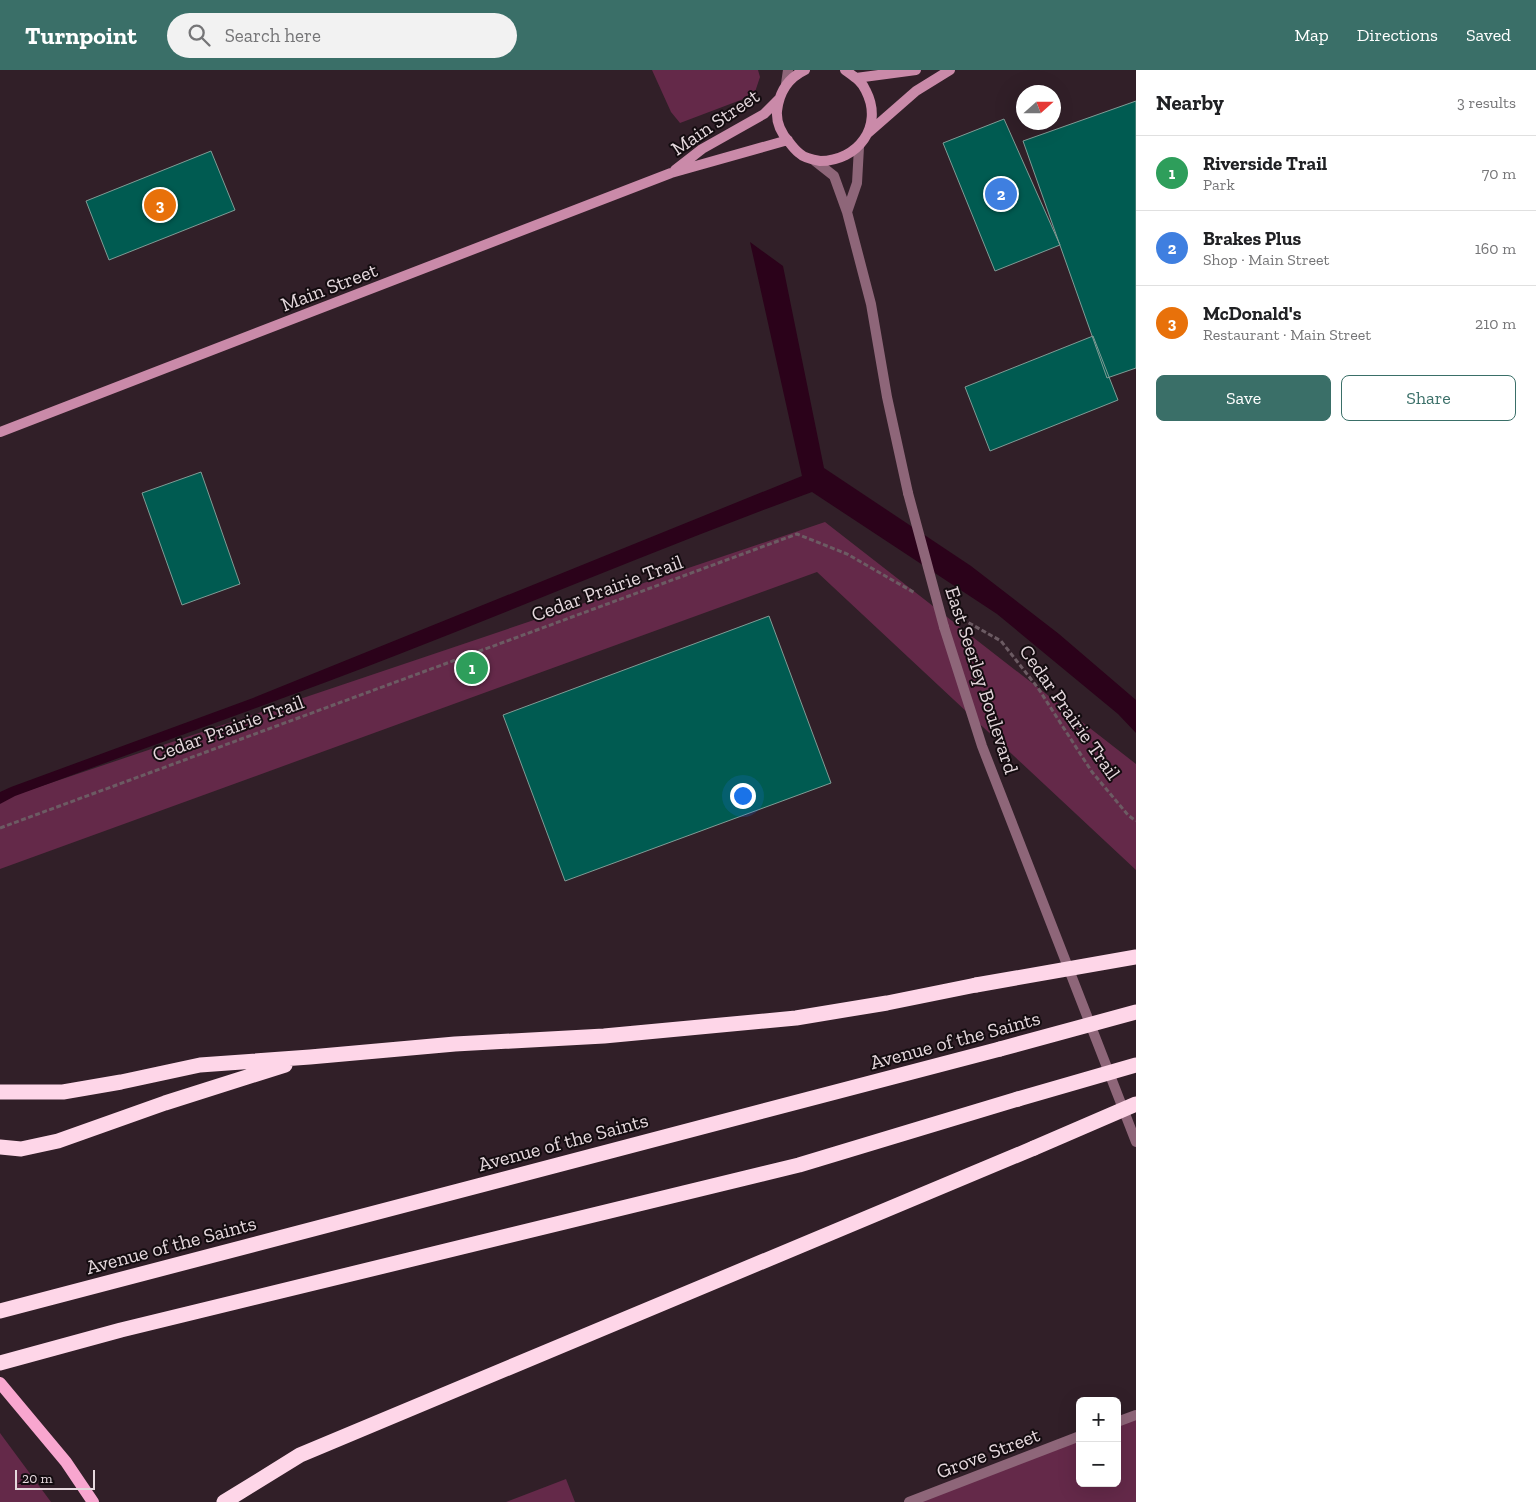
<!DOCTYPE html>
<html lang="en">
<head>
<meta charset="utf-8">
<style>
  :root { --surface:#fff; --page:#f2f2f2; --text:#202124; --muted:#757577; --line:#e0e0e0; --accent:#3a6f68 }
  body { margin:0; font-family:"Zilla Slab",serif; background:var(--page); color:var(--text) }
  .controls { position:absolute; right:15px; bottom:15px; display:grid; overflow:hidden; border-radius:8px; box-shadow:0 5px 20px #0002 }
  .controls button { width:45px; height:45px; display:grid; place-items:center; padding:0; border:0; border-bottom:1px solid var(--line); background:var(--surface); color:var(--text); font:25px sans-serif }
  .compass { position:absolute; left:1016px; top:15px; width:45px; height:45px; border-radius:50%; background:var(--surface); box-shadow:0 5px 20px #0002; rotate:69deg }
  .scale { position:absolute; left:15px; bottom:12px; width:80px; box-sizing:border-box; padding-left:5px; border:2px solid #e5d8dd; border-top:0; font-size:14px; line-height:18px; white-space:nowrap; color:#e5d8dd; -webkit-text-stroke:4px #140c10; paint-order:stroke }
  .you { position:absolute; left:742px; top:725px; width:18px; height:18px; margin:-12px; border:4px solid #fff; border-radius:50%; background:#1a73e8; box-shadow:0 0 0 8px #1a73e833 }
  .badge { display:grid; place-items:center; width:32px; height:32px; border-radius:50%; background:var(--accent); color:#fff; font-size:16px; font-weight:700 }
  .pin { position:absolute; translate:-50% -50%; border:2px solid #fff; box-shadow:0 1px 5px #0006 }
  .list { margin:0; padding:0; list-style:none }
  h2 { display:flex; justify-content:space-between; align-items:center; height:65px; margin:0; padding:0 20px; font-size:21px }
  h2 small { font-size:16px; font-weight:400; color:var(--muted) }
  .list li { display:grid; grid-template-columns:32px 1fr auto; gap:15px; align-items:center; box-sizing:border-box; height:75px; padding:0 20px; border-top:1px solid var(--line) }
  .list b { display:block; font-size:19px; white-space:nowrap }
  .list p { margin:0; font-size:16px; white-space:nowrap; color:var(--muted) }
  .list em { font-size:16px; font-style:normal; color:var(--muted) }
  .actions { display:flex; gap:10px; padding:15px 20px }
  .actions a { flex:1; padding:11px 0; border:1px solid var(--accent); border-radius:8px; text-align:center; font-size:18px; color:var(--accent) }
  .actions .main { background:var(--accent); color:#fff }
  .icon { flex:none; width:28px; height:28px; fill:none; stroke:currentColor; stroke-width:2; stroke-linecap:round; stroke-linejoin:round }
  .map { position:relative; flex:none; width:1136px; height:1432px; overflow:hidden }
  header { display:flex; align-items:center; gap:30px; box-sizing:border-box; height:70px; padding:0 25px; background:var(--accent); color:#fff }
  header strong { font-size:24px }
  nav { display:flex; gap:28px; margin-inline-start:auto; font-size:18px }
  .search { width:350px; height:45px; background:var(--page); display:flex; align-items:center; gap:12px; box-sizing:border-box; padding:0 18px; border-radius:28px; color:var(--muted); font-size:19px }
  main { display:flex }
  aside { flex:1; background:var(--surface) }
  .map>svg:first-child { display:block }
  .green { fill:#642949 }
  .water { fill:#2b021a }
  .building { fill:#005b51; stroke:#809c96 }
  .lines { fill:none; stroke-linecap:round; stroke-linejoin:round }
  .path { stroke:#6c5b63; stroke-width:3; stroke-dasharray:5 2.5; stroke-linecap:butt }
  .street { stroke:#8e6679; stroke-width:10 }
  .secondary { stroke:#ca8aa9; stroke-width:10 }
  .primary { stroke:#f8a6cf; stroke-width:12 }
  .highway { stroke:#fed6e8; stroke-width:15 }
  .street-bridge { stroke:#8e6679; stroke-width:10 }
  .highway-bridge { stroke:#fed6e8; stroke-width:15 }
  .labels { text-anchor:middle; dominant-baseline:central; stroke-width:4; stroke-linejoin:round; paint-order:stroke }
  .street-label { font-size:20px; fill:#e5d8dd; stroke:#140c10 }
</style>
</head>
<body>
<header>
<strong>Turnpoint</strong>
<div class="search"><svg class="icon" aria-label="search" viewBox="0 0 24 24"><circle cx="10" cy="10" r="6"/><path d="M15 15l6 6"/></svg>Search here</div>
<nav><a>Map</a><a>Directions</a><a>Saved</a></nav>
</header>
<main>
<div class="map">
<svg width="1136" height="1432" viewBox="0 0 1136 1432">
  <rect width="100%" height="100%" fill="#311f28"/>
  <path class="green" d="M 652,0 L 758,0 L 760,7 L 754,25 L 680,53 L 671,42 Z
    M 825,452 L 1136,694 L 1136,800 L 817,502 L 0,799 L 0,730 Z
    M 1136,1345 L 1136,1432 L 909,1432 L 1080,1366 L 1080,1413 L 1117,1413 L 1117,1352 Z
    M 0,1363 L 51,1432 L 0,1432 Z
    M 566,1409 L 575,1432 L 506,1432 Z"/>
  <path class="water" d="M 750,172 L 783,196 L 824,398 L 971,496 L 1059,564 L 1136,630 L 1136,663 L 1118,644 L 997,544 L 812,422 C 672,473 536,531 397,585 C 271,634 142,679 15,726 L 0,734 L 0,722 L 11,717 L 253,628 L 802,406 Z"/>
  <path class="building" d="M 1136,31 L 1136,298 L 1107,308 L 1023,71 Z
    M 1004,49 L 1060,175 L 995,201 L 943,73 Z
    M 211,81 L 235,140 L 109,190 L 86,131 Z
    M 1093,266 L 1118,330 L 990,381 L 965,317 Z
    M 201,402 L 240,514 L 182,535 L 142,423 Z
    M 769,546 L 831,713 L 565,811 L 503,645 Z"/>
  <g class="lines">
    <path class="path" d="M 962,549 L 1001,571 L 1038,618 L 1092,702 L 1128,745 L 1136,751
      M 0,758 L 797,464 L 847,484 L 915,523"/>
    <path class="street" d="M 786,14 L 788,0
      M 815,91 L 834,106 L 847,142 L 857,113 L 859,77
      M 847,142 L 871,234 L 887,327 L 908,423
      M 944,557 L 982,676 L 1136,1072
      M 1117,1352 L 1136,1345
      M 909,1432 L 1080,1366"/>
    <path class="secondary" d="M 805,0 C 788,8 779,23 777,41 C 776,54 781,63 789,72 C 792,76 795,80 799,83 C 804,88 814,90 820,91 C 858,91 884,56 866,21 C 862,11 853,6 845,0
      M 856,8 L 916,0
      M 868,63 L 916,21 L 950,0
      M 675,100 L 702,79 L 764,44 L 779,29
      M 0,362 L 671,103 L 788,70"/>
    <path class="primary" d="M 0,1313 L 66,1392 L 93,1432"/>
    <path class="highway" d="M 0,1022 L 63,1022 L 121,1012 L 200,995 L 310,987 L 455,974 L 604,966 L 796,948 L 887,933 L 976,915
      M 0,1077 L 21,1079 L 58,1071 L 165,1033 L 285,995
      M 0,1241 L 1000,979
      M 0,1293 L 121,1260 L 799,1095 L 1018,1029
      M 224,1432 L 300,1385 L 1034,1078"/>
    <path class="street-bridge" d="M 908,423 L 944,557"/>
    <path class="highway-bridge" d="M 976,915 L 1136,887
      M 1000,979 L 1136,942
      M 1018,1029 L 1136,995
      M 1034,1078 L 1136,1034"/>
  </g>
  <g class="labels">
    <g class="street-label">
      <text transform="translate(715 52) rotate(-34)">Main Street</text>
      <text transform="translate(329 217) rotate(-21)">Main Street</text>
      <text transform="translate(607 518) rotate(-20)">Cedar Prairie Trail</text>
      <text transform="translate(982 610) rotate(72)">East Seerley Boulevard</text>
      <text transform="translate(1070 642) rotate(55)">Cedar Prairie Trail</text>
      <text transform="translate(228 658) rotate(-20)">Cedar Prairie Trail</text>
      <text transform="translate(955 970) rotate(-15)">Avenue of the Saints</text>
      <text transform="translate(563 1072) rotate(-15)">Avenue of the Saints</text>
      <text transform="translate(171 1175) rotate(-15)">Avenue of the Saints</text>
      <text transform="translate(988 1383) rotate(-21)">Grove Street</text>
    </g>
  </g>
</svg>
<div class="controls">
<button>+</button>
<button>−</button>
</div>
<svg class="compass" viewBox="-18 -18 36 36"><path d="M0-13l5 13h-10z" fill="#e53935"/><path d="M0 13l5-13h-10z" fill="#757577"/></svg>
<div class="scale">20 m</div>
<div class="you"></div>
<div class="pin badge" style="left:472px;top:598px;background:#2e9e5b">1</div>
<div class="pin badge" style="left:1001px;top:124px;background:#3f7fe0">2</div>
<div class="pin badge" style="left:160px;top:135px;background:#e8710a">3</div>
</div>
<aside>
<h2>Nearby<small>3 results</small></h2>
<ul class="list">
<li><span class="badge" style="background:#2e9e5b">1</span><div><b>Riverside Trail</b><p>Park</p></div><em>70 m</em></li>
<li><span class="badge" style="background:#3f7fe0">2</span><div><b>Brakes Plus</b><p>Shop · Main Street</p></div><em>160 m</em></li>
<li><span class="badge" style="background:#e8710a">3</span><div><b>McDonald's</b><p>Restaurant · Main Street</p></div><em>210 m</em></li>
</ul>
<div class="actions"><a class="main">Save</a><a>Share</a></div>
</aside>
</main>
</body>
</html>
